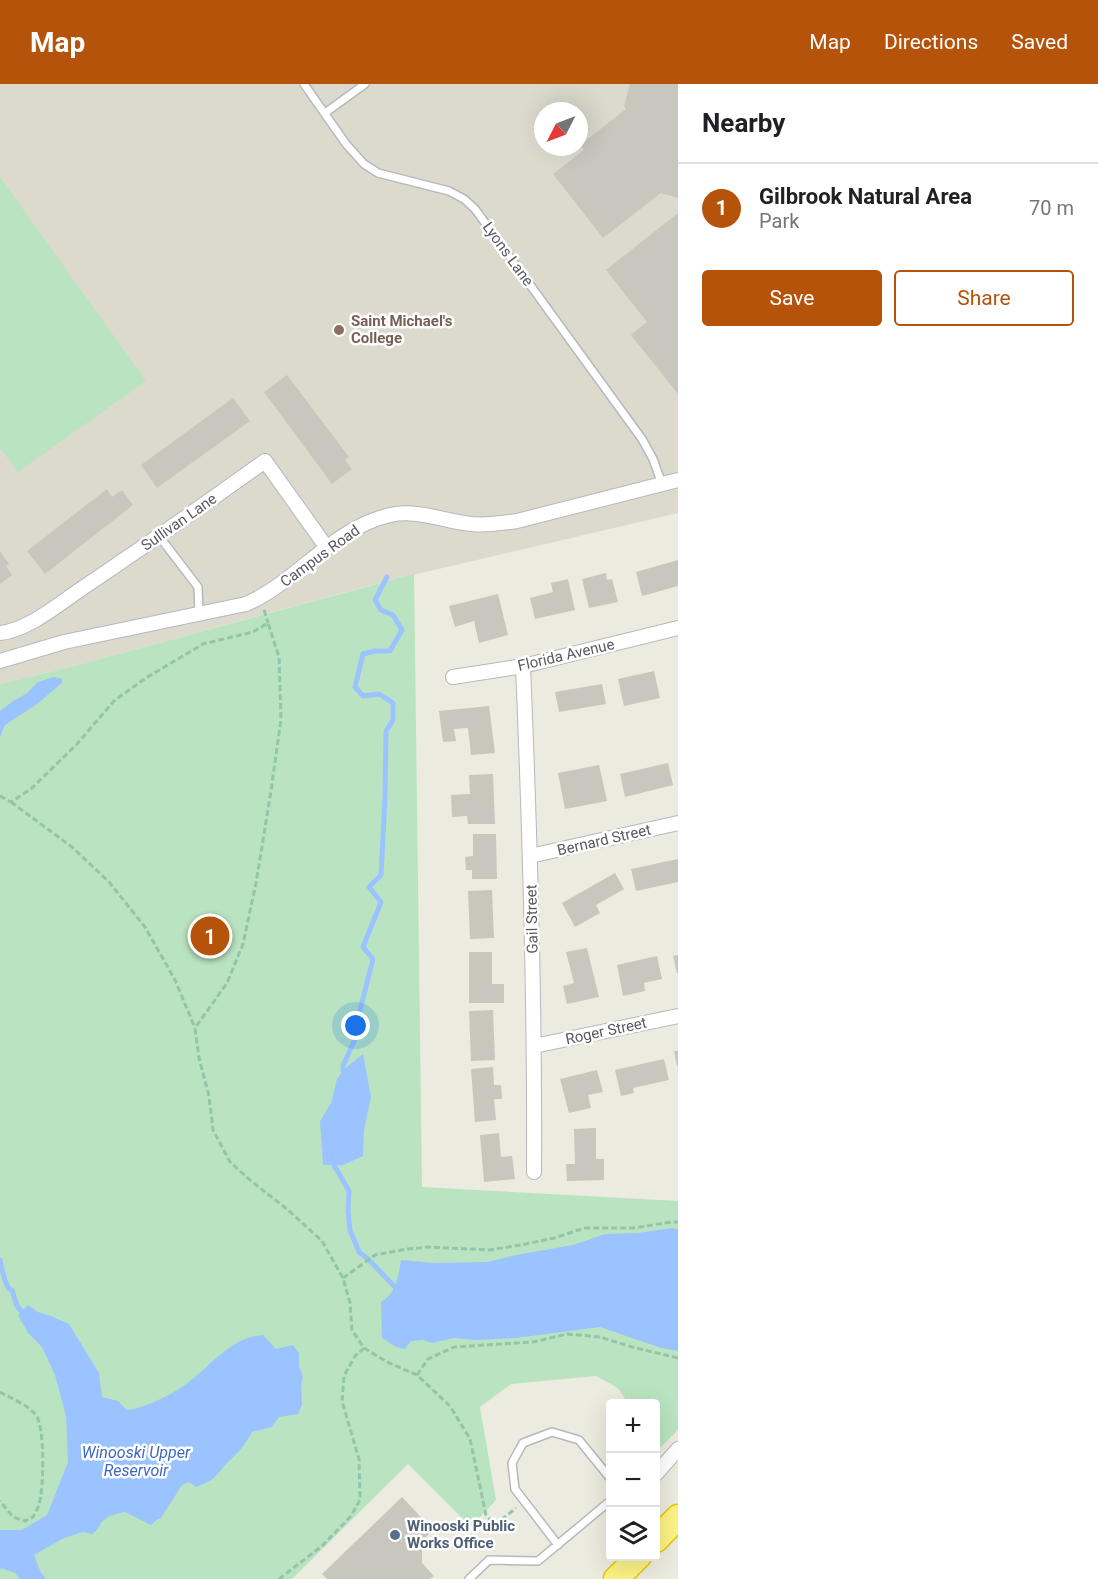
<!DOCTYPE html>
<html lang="en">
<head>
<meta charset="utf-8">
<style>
  :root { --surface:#fff; --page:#f2f2f2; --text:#202124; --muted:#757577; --line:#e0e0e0; --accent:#b45309 }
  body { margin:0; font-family:Roboto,sans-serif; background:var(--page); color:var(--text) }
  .controls { position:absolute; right:18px; bottom:18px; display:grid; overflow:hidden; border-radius:6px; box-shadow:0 6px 24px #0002 }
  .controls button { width:54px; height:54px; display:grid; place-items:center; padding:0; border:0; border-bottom:2px solid var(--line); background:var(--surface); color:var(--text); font:30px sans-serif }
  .compass { position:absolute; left:534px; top:18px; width:54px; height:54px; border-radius:50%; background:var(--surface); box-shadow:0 6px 24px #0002; rotate:228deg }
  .you { position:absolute; left:356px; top:942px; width:21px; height:21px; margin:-15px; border:4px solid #fff; border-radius:50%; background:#1a73e8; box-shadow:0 0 0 9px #1a73e833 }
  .badge { display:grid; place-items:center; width:39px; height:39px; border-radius:50%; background:var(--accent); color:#fff; font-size:20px; font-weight:700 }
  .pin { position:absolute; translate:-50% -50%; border:3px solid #fff; box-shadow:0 2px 6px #0006 }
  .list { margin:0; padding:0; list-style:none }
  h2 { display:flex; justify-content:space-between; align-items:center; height:78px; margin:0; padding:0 24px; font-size:26px }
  h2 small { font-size:20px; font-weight:400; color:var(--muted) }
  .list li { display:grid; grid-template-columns:39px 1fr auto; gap:18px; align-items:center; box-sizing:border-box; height:90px; padding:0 24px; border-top:2px solid var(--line) }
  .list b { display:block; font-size:22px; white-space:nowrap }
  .list p { margin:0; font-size:20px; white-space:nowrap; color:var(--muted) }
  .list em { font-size:20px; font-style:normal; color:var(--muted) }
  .actions { display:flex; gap:12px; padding:18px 24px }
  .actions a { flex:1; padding:14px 0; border:2px solid var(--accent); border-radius:6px; text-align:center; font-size:21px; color:var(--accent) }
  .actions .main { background:var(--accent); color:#fff }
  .icon { flex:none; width:33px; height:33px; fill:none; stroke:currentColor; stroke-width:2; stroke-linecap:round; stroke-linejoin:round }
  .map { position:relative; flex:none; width:678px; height:1495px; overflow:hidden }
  header { display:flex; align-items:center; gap:36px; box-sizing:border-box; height:84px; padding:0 30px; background:var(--accent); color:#fff }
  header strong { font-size:28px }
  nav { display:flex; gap:33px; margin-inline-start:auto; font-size:21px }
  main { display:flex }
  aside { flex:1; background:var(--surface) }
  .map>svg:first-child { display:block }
  .education { fill:#dbdacd; fill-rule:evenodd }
  .green { fill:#bae4c1 }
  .water { fill:#9bc3ff }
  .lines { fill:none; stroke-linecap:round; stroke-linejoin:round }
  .stream { stroke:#9bc3ff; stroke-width:5 }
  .building { fill:#c8c7be }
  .service-casing { stroke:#b7b8be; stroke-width:10 }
  .minor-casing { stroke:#b7b8be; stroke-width:16 }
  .motorway-casing { stroke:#eac700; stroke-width:27 }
  .path { stroke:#93c5a9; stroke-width:3; stroke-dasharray:6 3; stroke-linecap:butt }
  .service { stroke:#fff; stroke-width:7 }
  .minor { stroke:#fff; stroke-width:14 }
  .motorway { stroke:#fdf284; stroke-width:24 }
  .education-dot { fill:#8d6e63; stroke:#fff; stroke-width:2 }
  .service-dot { fill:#5c6f8a; stroke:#fff; stroke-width:2 }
  .labels { text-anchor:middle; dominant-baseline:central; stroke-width:5; stroke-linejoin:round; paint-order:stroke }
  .street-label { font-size:15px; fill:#585a60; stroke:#fff }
  .education-label { font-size:15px; font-weight:bold; fill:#785e54; stroke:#fff; text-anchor:start }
  .service-label { font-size:15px; font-weight:bold; fill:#4e5e75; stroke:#fff; text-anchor:start }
  .water-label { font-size:16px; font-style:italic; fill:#3e69c2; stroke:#fff }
</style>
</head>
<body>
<header>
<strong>Map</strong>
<nav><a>Map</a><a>Directions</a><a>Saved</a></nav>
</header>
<main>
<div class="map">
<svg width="678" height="1495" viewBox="0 0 678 1495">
  <rect width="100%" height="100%" fill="#ebebdf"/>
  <path class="education" d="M 0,0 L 678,0 L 678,429 L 383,498 L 74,582 L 0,600 ZM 543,27 L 579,27 L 579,63 L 543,63 Z"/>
  <path class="green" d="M 0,93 L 146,297 L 18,388 L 0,364 Z
    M 414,490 L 422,1103 L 678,1117 L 678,1346 L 658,1366 L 656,1362 L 656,1320 L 628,1319 L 618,1304 L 596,1292 L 511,1300 L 480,1323 L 496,1416 L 471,1443 L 408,1380 L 292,1495 L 0,1495 L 0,600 L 74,582 Z"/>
  <path class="water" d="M 54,593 L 62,595 L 62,599 L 37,620 L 5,641 L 0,653 L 0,627 L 13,617 L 26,610 L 38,598 Z
    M 363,970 L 371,1013 L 364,1046 L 363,1072 L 343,1081 L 323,1081 L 320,1037 L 331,1019 L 337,995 L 343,986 Z
    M 672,1144 L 678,1145 L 678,1267 L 661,1264 L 600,1243 L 516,1254 L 475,1256 L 454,1254 L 432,1259 L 423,1256 L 411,1257 L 405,1265 L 396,1263 L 382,1254 L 381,1218 C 397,1209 398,1192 401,1176 L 433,1179 L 487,1178 L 516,1171 L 573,1161 L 605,1150 L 638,1149 Z
    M 28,1221 L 38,1228 L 51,1232 L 69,1240 L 99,1289 L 102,1313 L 118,1317 L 127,1326 C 141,1325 166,1313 179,1305 C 207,1288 228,1253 263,1251 L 276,1265 L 293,1261 L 299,1269 L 299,1282 L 303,1293 L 301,1300 L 302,1321 L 298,1330 L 279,1333 L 272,1343 L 252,1348 C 246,1360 237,1370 227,1379 C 223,1383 219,1389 214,1394 C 209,1398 202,1400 196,1403 L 189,1398 L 182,1401 L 161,1434 L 156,1436 L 151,1441 L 125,1428 C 117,1430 108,1431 102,1438 C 98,1443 98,1446 92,1450 L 83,1448 L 64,1454 L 34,1471 L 41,1489 L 46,1495 L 20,1495 L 15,1489 L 1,1484 L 0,1486 L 0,1446 L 22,1446 L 47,1431 L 68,1378 L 66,1332 L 55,1291 L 42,1263 L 28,1249 L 18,1231 Z"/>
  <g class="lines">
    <path class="stream" d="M 343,986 L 343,982 L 355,955 L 358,934 L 373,875 L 363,863 L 381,818 L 369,803 L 381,791 L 385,714 L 386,647 L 393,636 L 393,619 L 379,610 L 363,612 L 355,603 L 363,570 L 375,567 L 390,567 L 402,546 L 393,531 L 381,526 L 375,516 L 387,493
      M 334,1081 L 349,1107 L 348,1127 L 350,1146 L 359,1168 L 368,1175 L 396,1204
      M 0,1176 C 2,1186 4,1197 9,1205 L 12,1206 L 17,1222 L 25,1231"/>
  </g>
  <path class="building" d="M 630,0 L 678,0 L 678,114 L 661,109 L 603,154 L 553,90 L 584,66 L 580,61 L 626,25 L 624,22 Z
    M 678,129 L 678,310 L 631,251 L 647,238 L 606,186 Z
    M 287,291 L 349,373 L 345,376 L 352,385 L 332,400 L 264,308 Z
    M 233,314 L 250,337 L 157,404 L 141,381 Z
    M 107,405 L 112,413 L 122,406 L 133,421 L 45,490 L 27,467 Z
    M 0,467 L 9,480 L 6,482 L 12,491 L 0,500 Z
    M 678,476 L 678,502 L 642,512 L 636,488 Z
    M 606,489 L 607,496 L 612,495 L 618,518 L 589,524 L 582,495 Z
    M 568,495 L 575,526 L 535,535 L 530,514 L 553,508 L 551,499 Z
    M 498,510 L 508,551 L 479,559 L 474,537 L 455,543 L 449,522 Z
    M 654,587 L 660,614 L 624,622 L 618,595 Z
    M 602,600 L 606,620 L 559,628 L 555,608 Z
    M 489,622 L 495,669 L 471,671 L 468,644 L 454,645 L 456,657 L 443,658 L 439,627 Z
    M 668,679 L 673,701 L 625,713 L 620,690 Z
    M 599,681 L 607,717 L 565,725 L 558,689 Z
    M 493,690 L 495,740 L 468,740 L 467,732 L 452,733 L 451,711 L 470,710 L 469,691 Z
    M 473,750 L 496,750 L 497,795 L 472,795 L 472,786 L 466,786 L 465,773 L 473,772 Z
    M 678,775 L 678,798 L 636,807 L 631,785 Z
    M 615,789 L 624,805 L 596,821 L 600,829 L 575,843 L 562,819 Z
    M 492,806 L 494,854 L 470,855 L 468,807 Z
    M 587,864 L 599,913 L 567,920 L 563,902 L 574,899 L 566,868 Z
    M 469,868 L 492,868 L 492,900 L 504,900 L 504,919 L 469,919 Z
    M 678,871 L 678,889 L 677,889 L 673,872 Z
    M 657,872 L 662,895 L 644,899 L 645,907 L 623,912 L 617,881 Z
    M 493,926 L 495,976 L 471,977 L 469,927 Z
    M 674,967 L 678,967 L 678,982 L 677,982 Z
    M 664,975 L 669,996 L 633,1004 L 634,1009 L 621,1012 L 615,986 Z
    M 493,983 L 494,1001 L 501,1001 L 502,1015 L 494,1015 L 496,1036 L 475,1038 L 471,985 Z
    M 597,986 L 603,1008 L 588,1011 L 591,1024 L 569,1029 L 560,995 Z
    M 596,1044 L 596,1075 L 604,1075 L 604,1096 L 567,1097 L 566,1080 L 575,1080 L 574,1045 Z
    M 499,1049 L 501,1073 L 512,1072 L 515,1095 L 484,1098 L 480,1051 Z
    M 402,1413 L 433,1446 L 422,1457 L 422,1479 L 434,1492 L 430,1495 L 327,1495 L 322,1490 Z"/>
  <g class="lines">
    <defs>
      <path id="service" d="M 304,0 L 346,60 L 364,80 L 378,89 L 449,107 L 464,115 L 475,125 L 642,355 L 653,375 L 662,400
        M 325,29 L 365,0
        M 159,452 L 198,503 L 199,529
        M 558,1461 L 515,1405 L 512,1379 L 523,1359 L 552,1348 L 579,1356 L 610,1394
        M 469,1495 L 489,1476 L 538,1477 L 610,1417"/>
      <path id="minor" d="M 0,549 C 29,546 60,519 84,503 C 145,462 205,420 265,377 L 327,464
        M 0,577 L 64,558 L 246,520 C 297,498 333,444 390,431 C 418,425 443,437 471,440 C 487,442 502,439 517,437 L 678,396
        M 523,582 C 530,751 535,919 534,1088
        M 453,593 L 523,582 L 678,544
        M 530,772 L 678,739
        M 534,962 L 678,932
        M 656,1390 L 678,1365"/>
      <path id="motorway" d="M 656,1456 L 678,1433
        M 616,1495 L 639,1472"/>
    </defs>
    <use href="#service" class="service-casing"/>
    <use href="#minor" class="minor-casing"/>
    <use href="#motorway" class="motorway-casing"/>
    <path class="path" d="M 264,526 L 268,539
      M 0,712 L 11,718 L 32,704 L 77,660 L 114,617 L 146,594 L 203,560 L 253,548 L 268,539 L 279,573 L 281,635 L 271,707 L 256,799 L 243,860 L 227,899 L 195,944 L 199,974 L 209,1012 L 213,1046 L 230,1078 L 251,1097 L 287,1125 L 322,1157 L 343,1194 L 350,1219 L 352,1246 L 364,1264 L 387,1278 L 417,1291 L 450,1322 L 470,1355 L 486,1431 L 495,1441 L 516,1424
      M 11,718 L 72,763 L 109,798 L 145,843 L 175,896 L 195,944
      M 343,1194 L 375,1171 L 407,1165 L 429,1163 L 489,1166 L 521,1161 L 554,1154 L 585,1144 L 634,1144 L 671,1138 L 678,1138
      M 417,1291 L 428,1275 L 454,1263 L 533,1258 L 567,1250 L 600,1253 L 632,1263 L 678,1274
      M 0,1308 C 12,1315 27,1320 36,1331 C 45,1343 44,1405 39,1420 C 38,1425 35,1429 33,1433 L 25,1437 L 13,1433 L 0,1417
      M 279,1495 L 322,1462 L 351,1432 L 360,1416 L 359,1375 L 342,1317 L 344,1292 L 355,1272 L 364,1264"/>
    <use href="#service" class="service"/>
    <use href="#minor" class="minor"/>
    <use href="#motorway" class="motorway"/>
  </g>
  <circle class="education-dot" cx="339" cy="246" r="6"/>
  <circle class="service-dot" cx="395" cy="1451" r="6"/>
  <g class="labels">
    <g class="street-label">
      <text transform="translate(508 170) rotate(54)">Lyons Lane</text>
      <text transform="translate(179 438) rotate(-35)">Sullivan Lane</text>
      <text transform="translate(320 472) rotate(-36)">Campus Road</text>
      <text transform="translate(566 571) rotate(-13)">Florida Avenue</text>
      <text transform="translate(604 756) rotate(-13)">Bernard Street</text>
      <text transform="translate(532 835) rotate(-91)">Gail Street</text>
      <text transform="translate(606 947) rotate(-12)">Roger Street</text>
    </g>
    <g class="education-label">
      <text x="351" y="237">Saint Michael's<tspan x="351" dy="17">College</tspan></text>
    </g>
    <g class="service-label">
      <text x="407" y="1442">Winooski Public<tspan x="407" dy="17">Works Office</tspan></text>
    </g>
    <g class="water-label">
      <text x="136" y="1368">Winooski Upper<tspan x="136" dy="18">Reservoir</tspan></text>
    </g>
  </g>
</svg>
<div class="controls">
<button>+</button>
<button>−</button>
<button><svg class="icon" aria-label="layers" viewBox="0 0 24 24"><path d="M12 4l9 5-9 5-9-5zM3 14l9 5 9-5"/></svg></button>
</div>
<svg class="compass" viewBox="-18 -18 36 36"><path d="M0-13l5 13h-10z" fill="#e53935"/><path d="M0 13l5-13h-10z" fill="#757577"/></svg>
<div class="you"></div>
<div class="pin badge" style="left:210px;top:852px">1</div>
</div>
<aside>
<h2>Nearby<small></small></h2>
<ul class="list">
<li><span class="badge">1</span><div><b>Gilbrook Natural Area</b><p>Park</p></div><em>70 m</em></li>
</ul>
<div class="actions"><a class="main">Save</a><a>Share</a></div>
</aside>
</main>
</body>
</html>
